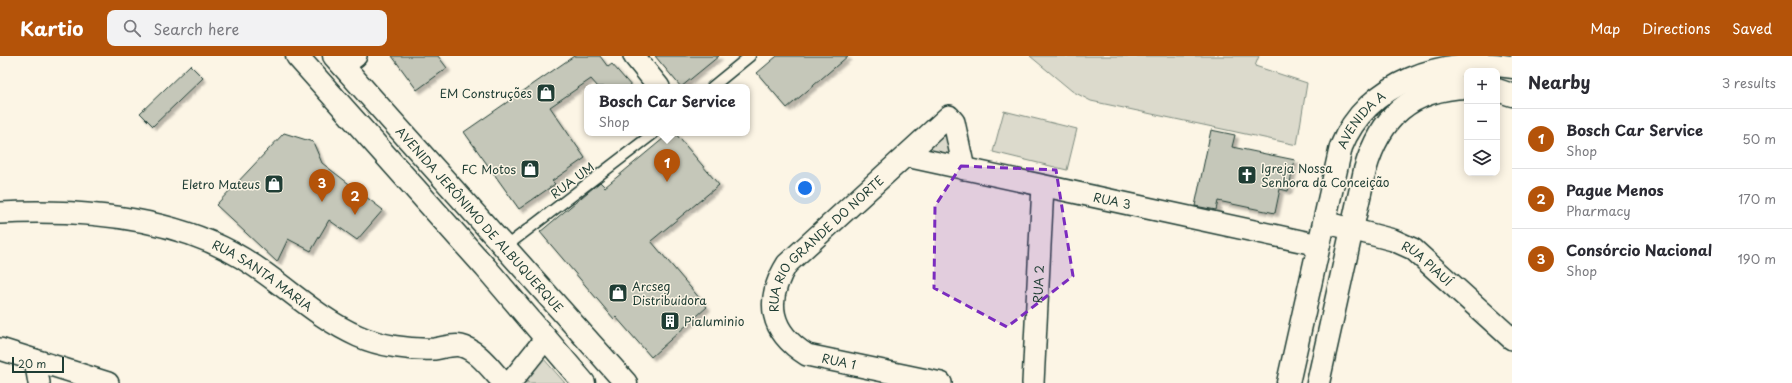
<!DOCTYPE html>
<html lang="en">
<head>
<meta charset="utf-8">
<style>
  :root { --surface:#fff; --page:#f2f2f3; --text:#2b2b33; --muted:#7c7c81; --line:#e1e1e2; --accent:#b45309 }
  body { margin:0; font-family:"Playpen Sans",sans-serif; background:var(--page); color:var(--text) }
  .controls { position:absolute; right:12px; top:12px; display:grid; overflow:hidden; border-radius:8px; box-shadow:0 2px 10px #0003 }
  .controls button { width:36px; height:36px; display:grid; place-items:center; padding:0; border:0; border-bottom:1px solid var(--line); background:var(--surface); color:var(--text); font:20px sans-serif }
  .scale { position:absolute; left:12px; bottom:10px; width:52px; box-sizing:border-box; padding-left:4px; border:2px solid #1f3d34; border-top:0; font-size:11px; line-height:14px; white-space:nowrap; color:#1f3d34; -webkit-text-stroke:3px #fcf5e5; paint-order:stroke }
  .you { position:absolute; left:805px; top:132px; width:14px; height:14px; margin:-10px; border:3px solid #fff; border-radius:50%; background:#1a73e8; box-shadow:0 0 0 6px #1a73e833 }
  .badge { display:grid; place-items:center; width:26px; height:26px; border-radius:50%; background:var(--accent); color:#fff; font-size:13px; font-weight:700 }
  .pin { position:absolute; translate:-50% -33px; filter:drop-shadow(0 1px 2px #0008) }
  .pin::after { content:''; position:absolute; top:21px; width:14px; height:12px; background:inherit; clip-path:polygon(0 0,100% 0,50% 100%) }
  .popup { position:absolute; left:584px; top:28px; width:166px; height:52px; box-sizing:border-box; display:grid; place-content:center; border-radius:8px; background:var(--surface); filter:drop-shadow(0 1px 3px #0005); font-size:13px; white-space:nowrap; color:var(--muted) }
  .popup b { font-size:15px; color:var(--text) }
  .popup::after { content:''; position:absolute; left:50%; top:100%; margin-left:-8px; border:8px solid transparent; border-top-color:var(--surface) }
  .list { margin:0; padding:0; list-style:none }
  h2 { display:flex; justify-content:space-between; align-items:center; height:52px; margin:0; padding:0 16px; font-size:17px }
  h2 small { font-size:13px; font-weight:400; color:var(--muted) }
  .list li { display:grid; grid-template-columns:26px 1fr auto; gap:12px; align-items:center; box-sizing:border-box; height:60px; padding:0 16px; border-top:1px solid var(--line) }
  .list b { display:block; font-size:15px; white-space:nowrap }
  .list p { margin:0; font-size:13px; white-space:nowrap; color:var(--muted) }
  .list em { font-size:13px; font-style:normal; color:var(--muted) }
  .icon { flex:none; width:22px; height:22px; fill:none; stroke:currentColor; stroke-width:2; stroke-linecap:round; stroke-linejoin:round }
  .map { position:relative; flex:none; width:1512px; height:327px; overflow:hidden }
  header { display:flex; align-items:center; gap:24px; box-sizing:border-box; height:56px; padding:0 20px; background:var(--accent); color:#fff }
  header strong { font-size:19px }
  nav { display:flex; gap:22px; margin-inline-start:auto; font-size:14px }
  .search { width:280px; height:36px; background:var(--page); display:flex; align-items:center; gap:10px; box-sizing:border-box; padding:0 14px; border-radius:8px; color:var(--muted); font-size:15px }
  main { display:flex }
  aside { flex:1; background:var(--surface) }
  .map>svg:first-child { display:block }
  .green { fill:#dcdacc; stroke:#7e8c80 }
  .building { fill:#c5c7b9; stroke:#1f3d34; filter:url(#shadow) }
  .lines { fill:none; stroke-linecap:round; stroke-linejoin:round }
  .service-casing { stroke:#1f3d34; stroke-width:13 }
  .minor-casing { stroke:#1f3d34; stroke-width:24 }
  .tertiary-casing { stroke:#1f3d34; stroke-width:25 }
  .primary-casing { stroke:#1f3d34; stroke-width:25 }
  .service { stroke:#fcf5e5; stroke-width:10 }
  .minor { stroke:#fcf5e5; stroke-width:21 }
  .tertiary { stroke:#fcf5e5; stroke-width:22 }
  .primary { stroke:#fcf5e5; stroke-width:22 }
  .marked { fill:#7b2cbf; fill-opacity:0.2; stroke:#7b2cbf; stroke-width:3; stroke-dasharray:8 5; stroke-linejoin:round }
  .labels { text-anchor:middle; dominant-baseline:central; stroke-width:3; stroke-linejoin:round; paint-order:stroke }
  .poi-label { font-size:12px; fill:#1f3d34; stroke:#fcf5e5; text-anchor:end }
  .street-label { font-size:12px; fill:#1f3d34; stroke:#fcf5e5 }
</style>
</head>
<body>
<header>
<strong>Kartio</strong>
<div class="search"><svg class="icon" aria-label="search" viewBox="0 0 24 24"><circle cx="10" cy="10" r="6"/><path d="M15 15l6 6"/></svg>Search here</div>
<nav><a>Map</a><a>Directions</a><a>Saved</a></nav>
</header>
<main>
<div class="map">
<svg width="1512" height="327" viewBox="0 0 1512 327">
  <defs>
    <filter id="shadow"><feDropShadow dx="3.5" dy="3.5" stdDeviation="1" flood-color="#0004"/></filter>
  </defs>
  <rect width="100%" height="100%" fill="#fcf5e5"/>
  <filter id="ink" filterUnits="userSpaceOnUse"><feTurbulence type="fractalNoise" baseFrequency=".025" numOctaves="2"/><feDisplacementMap in="SourceGraphic" scale="8" xChannelSelector="R" yChannelSelector="G"/><feConvolveMatrix kernelMatrix="1 2 1 2 8 2 1 2 1" color-interpolation-filters="sRGB"/></filter>
  <g filter="url(#ink)">
    <path class="green" d="M 1030,0 L 1259,0 L 1255,10 L 1307,27 L 1297,89 L 1091,45 L 1072,35 Z
      M 1004,55 L 1077,73 L 1067,114 L 993,96 Z
      M 946,75 L 961,109 L 921,100 Z
      M 543,302 L 565,327 L 525,327 Z"/>
    <path class="building" d="M 392,0 L 438,0 L 447,12 L 417,34 Z
      M 574,0 L 600,0 L 608,11 L 612,8 L 632,31 L 598,31 L 591,23 L 550,51 L 585,102 L 552,125 L 555,128 L 519,153 L 464,76 Z
      M 655,0 L 719,0 L 681,31 Z
      M 777,0 L 848,0 L 787,52 L 757,17 Z
      M 190,9 L 203,22 L 153,70 L 140,57 Z
      M 1211,74 L 1235,79 L 1232,91 L 1295,104 L 1288,135 L 1280,133 L 1275,157 L 1218,145 L 1216,154 L 1195,150 Z
      M 284,77 L 313,86 L 322,107 L 383,154 L 357,184 L 329,164 L 311,195 L 288,183 L 277,206 L 216,149 Z
      M 670,77 L 675,77 L 719,129 L 651,185 L 707,251 L 651,301 L 616,261 L 614,263 L 540,176 L 600,126 L 605,131 Z"/>
    <g class="lines">
      <defs>
        <path id="service" d="M 712,31 L 750,0
          M 505,191 L 654,77"/>
        <g id="minor">
          <path d="M 634,0 L 659,31"/>
          <path d="M 343,10 L 356,0"/>
          <path id="s1" d="M 906,100 L 1319,189"/>
          <path id="s2" d="M 0,157 C 84,153 182,161 253,209 C 288,232 319,263 358,280 C 380,290 410,294 434,293 C 443,292 452,288 461,290 C 478,294 492,315 504,327"/>
          <path id="s3" d="M 1324,166 L 1393,184 L 1413,193 L 1512,283"/>
          <path d="M 0,293 L 108,327"/>
          <path d="M 35,304 L 39,327"/>
          <path d="M 510,327 L 546,282"/>
          <path id="s4" d="M 941,327 L 807,299 C 770,276 764,245 787,208 L 949,60 L 954,66 L 964,113"/>
          <path id="s5" d="M 1033,327 L 1043,130"/>
        </g>
        <g id="tertiary">
          <path d="M 1497,34 L 1512,39"/>
          <path id="s6" d="M 1288,327 L 1341,91 C 1367,26 1445,0 1512,11"/>
          <path d="M 1318,327 L 1365,114 C 1380,61 1411,33 1467,31"/>
        </g>
        <g id="primary">
          <path d="M 297,0 L 486,212 L 584,327"/>
          <path id="s7" d="M 334,0 L 626,327"/>
        </g>
      </defs>
      <use href="#service" class="service-casing"/>
      <use href="#minor" class="minor-casing"/>
      <use href="#tertiary" class="tertiary-casing"/>
      <use href="#primary" class="primary-casing"/>
      <use href="#service" class="service"/>
      <use href="#minor" class="minor"/>
      <use href="#tertiary" class="tertiary"/>
      <use href="#primary" class="primary"/>
    </g>
  </g>
  <path class="marked" d="M 961,110 L 1056,114 L 1073,220 L 1007,271 L 934,232 L 935,150 Z"/>
  <defs>
    <symbol id="shop-square" viewBox="-11 -11 22 22"><rect x="-9" y="-9" width="18" height="18" rx="4" fill="#1f3d34" stroke="#fcf5e5"/><path d="M-5-2.5h2.3a2.7 3.5 0 0 1 5.4 0H5L5.5 6h-11ZM-1.5-2.5h3a1.5 2.3 0 0 0-3 0Z" fill="#fff"/></symbol>
    <symbol id="church-square" viewBox="-11 -11 22 22"><rect x="-9" y="-9" width="18" height="18" rx="4" fill="#1f3d34" stroke="#fcf5e5"/><path d="M-1.2-6h2.4v3.5h3.3v2.4h-3.3V6h-2.4V-.1h-3.3v-2.4h3.3Z" fill="#fff"/></symbol>
    <symbol id="building-square" viewBox="-11 -11 22 22"><rect x="-9" y="-9" width="18" height="18" rx="4" fill="#1f3d34" stroke="#fcf5e5"/><path d="M-4-6H4V6H1V3H-1V6H-4ZM-2.5-4.3h1.7v1.8h-1.7ZM.8-4.3h1.7v1.8H.8ZM-2.5-1h1.7V.8h-1.7ZM.8-1h1.7V.8H.8Z" fill="#fff"/></symbol>
  </defs>
  <g fill-rule="evenodd">
    <use href="#shop-square" x="535" y="26" width="22" height="22"/>
    <use href="#shop-square" x="519" y="102" width="22" height="22"/>
    <use href="#church-square" x="1236" y="108" width="22" height="22"/>
    <use href="#shop-square" x="263" y="117" width="22" height="22"/>
    <use href="#shop-square" x="607" y="226" width="22" height="22"/>
    <use href="#building-square" x="659" y="254" width="22" height="22"/>
  </g>
  <g class="labels">
    <g class="poi-label">
      <text x="532" y="37">EM Construções</text>
      <text x="1261" y="112" text-anchor="start">Igreja Nossa<tspan x="1261" dy="14">Senhora da Conceição</tspan></text>
      <text x="516" y="113">FC Motos</text>
      <text x="260" y="128">Eletro Mateus</text>
      <text x="632" y="230" text-anchor="start">Arcseg<tspan x="632" dy="14">Distribuidora</tspan></text>
      <text x="684" y="265" text-anchor="start">Pialuminio</text>
    </g>
    <g class="street-label">
      <text stroke="none"><textPath href="#s6" startOffset="276">AVENIDA A</textPath></text>
      <text transform="translate(572 124) rotate(-37)">RUA UM</text>
      <text stroke="none"><textPath href="#s1" startOffset="211">RUA 3</textPath></text>
      <text stroke="none"><textPath href="#s7" startOffset="219">AVENIDA JERÔNIMO DE ALBUQUERQUE</textPath></text>
      <text stroke="none"><textPath href="#s4" startOffset="282">RUA RIO GRANDE DO NORTE</textPath></text>
      <text stroke="none"><textPath href="#s3" startOffset="113">RUA PIAUÍ</textPath></text>
      <text stroke="none"><textPath href="#s2" startOffset="276">RUA SANTA MARIA</textPath></text>
      <text stroke="none"><textPath href="#s5" startOffset="99">RUA 2</textPath></text>
      <text transform="translate(839 305) rotate(12)">RUA 1</text>
    </g>
  </g>
</svg>
<div class="controls">
<button>+</button>
<button>−</button>
<button><svg class="icon" aria-label="layers" viewBox="0 0 24 24"><path d="M12 4l9 5-9 5-9-5zM3 14l9 5 9-5"/></svg></button>
</div>
<div class="scale">20 m</div>
<div class="you"></div>
<div class="pin badge" style="left:667px;top:126px">1</div>
<div class="popup"><b>Bosch Car Service</b>Shop</div>
<div class="pin badge" style="left:355px;top:159px">2</div>
<div class="pin badge" style="left:322px;top:146px">3</div>
</div>
<aside>
<h2>Nearby<small>3 results</small></h2>
<ul class="list">
<li><span class="badge">1</span><div><b>Bosch Car Service</b><p>Shop</p></div><em>50 m</em></li>
<li><span class="badge">2</span><div><b>Pague Menos</b><p>Pharmacy</p></div><em>170 m</em></li>
<li><span class="badge">3</span><div><b>Consórcio Nacional</b><p>Shop</p></div><em>190 m</em></li>
</ul>
</aside>
</main>
</body>
</html>
